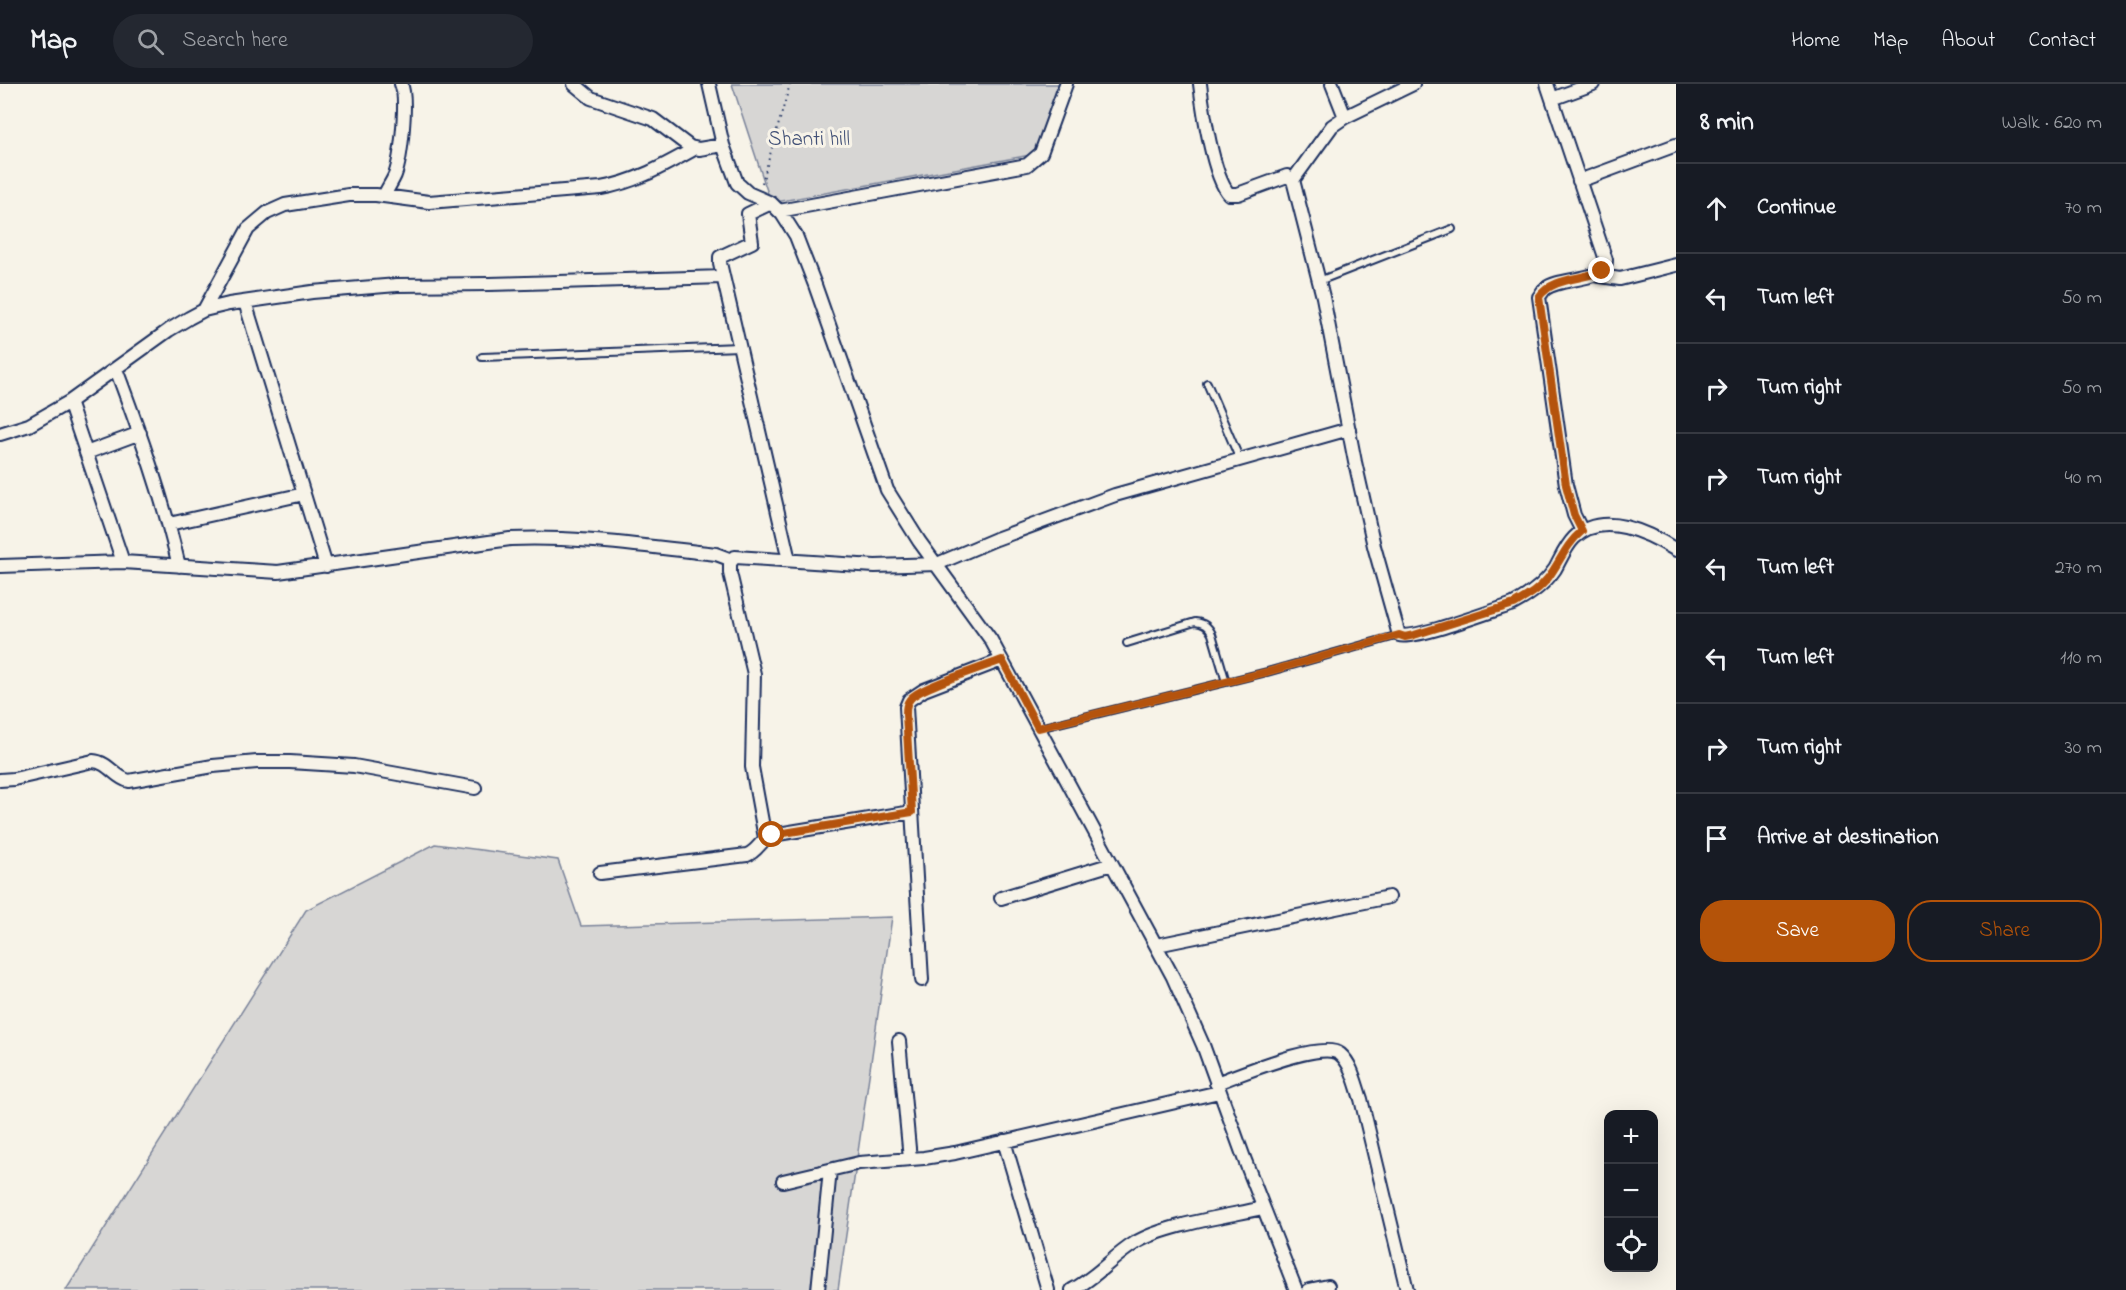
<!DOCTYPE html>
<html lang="en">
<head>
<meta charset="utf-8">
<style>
  :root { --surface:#171b24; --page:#242831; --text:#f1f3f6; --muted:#9ea1a6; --line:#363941; --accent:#b45309 }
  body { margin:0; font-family:"Indie Flower",sans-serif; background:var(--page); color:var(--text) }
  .controls { position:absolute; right:18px; bottom:18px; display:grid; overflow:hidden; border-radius:12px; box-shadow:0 6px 24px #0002 }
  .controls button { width:54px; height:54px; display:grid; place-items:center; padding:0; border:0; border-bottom:2px solid var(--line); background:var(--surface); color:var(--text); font:30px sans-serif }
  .stop { position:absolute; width:18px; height:18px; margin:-14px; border:4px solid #b45309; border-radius:50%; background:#fff }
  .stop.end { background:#b45309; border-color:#fff; box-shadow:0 2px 6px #0008 }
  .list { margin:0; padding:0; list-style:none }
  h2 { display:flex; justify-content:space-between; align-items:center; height:78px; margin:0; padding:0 24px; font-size:26px }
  h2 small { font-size:20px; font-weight:400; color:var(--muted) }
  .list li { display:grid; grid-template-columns:39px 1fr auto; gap:18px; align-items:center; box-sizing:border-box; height:90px; padding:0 24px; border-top:2px solid var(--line) }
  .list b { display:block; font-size:22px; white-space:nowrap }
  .list em { font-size:20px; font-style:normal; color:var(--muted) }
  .actions { display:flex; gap:12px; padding:18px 24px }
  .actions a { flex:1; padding:14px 0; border:2px solid var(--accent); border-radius:24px; text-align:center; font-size:21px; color:var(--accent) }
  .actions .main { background:var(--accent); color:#fff }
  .icon { flex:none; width:33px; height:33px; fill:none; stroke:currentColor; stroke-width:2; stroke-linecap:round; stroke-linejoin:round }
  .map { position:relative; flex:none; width:1676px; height:1206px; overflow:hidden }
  header { display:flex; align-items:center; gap:36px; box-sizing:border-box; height:84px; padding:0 30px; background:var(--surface); border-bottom:2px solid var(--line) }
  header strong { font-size:28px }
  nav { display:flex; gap:33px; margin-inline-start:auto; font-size:21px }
  .search { width:420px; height:54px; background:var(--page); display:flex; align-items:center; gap:15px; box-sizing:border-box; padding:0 21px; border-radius:33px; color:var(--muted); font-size:22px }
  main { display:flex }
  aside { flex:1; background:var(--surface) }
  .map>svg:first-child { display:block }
  .green { fill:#d7d6d4; stroke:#798299; stroke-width:1.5 }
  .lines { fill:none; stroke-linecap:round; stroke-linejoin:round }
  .service-casing { stroke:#1b2f5e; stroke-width:10 }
  .minor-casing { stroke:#1b2f5e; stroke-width:16 }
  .path { stroke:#1b2f5e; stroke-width:2; stroke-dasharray:1.5 4.5; stroke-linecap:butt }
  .service { stroke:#f7f3e8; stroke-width:6 }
  .minor { stroke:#f7f3e8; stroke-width:12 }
  .route { stroke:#b45309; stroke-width:8 }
  .labels { text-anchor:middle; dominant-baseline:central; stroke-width:6; stroke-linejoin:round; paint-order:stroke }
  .park-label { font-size:21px; fill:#415076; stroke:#f7f3e8 }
</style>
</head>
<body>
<header>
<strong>Map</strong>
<div class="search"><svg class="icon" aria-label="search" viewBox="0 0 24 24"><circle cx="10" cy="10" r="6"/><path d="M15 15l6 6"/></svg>Search here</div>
<nav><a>Home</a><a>Map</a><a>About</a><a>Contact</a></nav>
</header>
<main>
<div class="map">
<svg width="1676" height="1206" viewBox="0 0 1676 1206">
  <rect width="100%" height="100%" fill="#f7f3e8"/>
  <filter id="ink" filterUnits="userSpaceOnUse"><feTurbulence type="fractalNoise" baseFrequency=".0167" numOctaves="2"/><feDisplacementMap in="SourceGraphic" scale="12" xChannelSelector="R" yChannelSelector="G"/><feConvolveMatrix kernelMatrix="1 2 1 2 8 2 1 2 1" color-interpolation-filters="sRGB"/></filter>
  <g filter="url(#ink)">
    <path class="green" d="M 732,0 L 1066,0 L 1041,69 L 771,119 Z
      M 435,760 L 558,776 L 581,842 L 892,833 L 838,1206 L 66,1206 L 306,826 Z"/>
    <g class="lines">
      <defs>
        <path id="service" d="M 1319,197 L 1452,145
          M 482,273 L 739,263
          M 1207,299 L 1240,376
          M 1127,559 L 1195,538 C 1204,539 1208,542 1212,550 L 1226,598
          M 1039,644 L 1267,588 L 1399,551"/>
        <path id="minor" d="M 574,0 L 591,14 L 653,35 L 690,63 L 699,65 L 723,61
          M 709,0 L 723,61 L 737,99 L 748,109 L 771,119 L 782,130 L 796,152 L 815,201 L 887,406 L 919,457 L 991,556 L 1173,893 L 1203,961 L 1244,1074 L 1296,1206
          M 1200,0 C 1203,25 1213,93 1229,110 L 1238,110 L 1287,92 L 1293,96 L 1323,213 L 1355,378 L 1374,462 L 1399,551 C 1414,556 1492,527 1513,520 C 1530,511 1544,501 1555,485 C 1561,474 1566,462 1574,454 C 1602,426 1649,449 1676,466
          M 1332,0 L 1345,33
          M 1547,0 L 1606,176 C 1606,199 1560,192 1545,205 C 1544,205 1540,212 1539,213 L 1566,401 L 1574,431 L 1582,447
          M 1552,15 L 1593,0
          M 1293,96 L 1332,42 L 1345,33 L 1413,0
          M 1579,97 L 1676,61
          M 384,112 C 387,105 392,98 395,91 C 401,75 408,15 401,0
          M 771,119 L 748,130 L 752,158 L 720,173 L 720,179 L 789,476
          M 779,127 L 1027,81 L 1041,69 L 1066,0
          M 1594,191 L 1620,195 L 1676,181
          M 245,218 L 326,482
          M 204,226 L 248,145 L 267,129 L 285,121 L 349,111 L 376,111 L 429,118 L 601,104 C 636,98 663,82 694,65
          M 116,285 C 140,349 163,414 179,482
          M 69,318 L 123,478
          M 0,350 L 29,341 L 69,318 L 169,246 L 189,234 L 204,226 L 229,220 L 312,208 L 397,201 L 489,200 L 723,193
          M 86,369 L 140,349
          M 169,440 L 304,410
          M 0,482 L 123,478 L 278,488 L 510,455 C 579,452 648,463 716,470 L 732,476
          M 0,696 L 14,695 L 93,677 C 109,678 115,694 129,697 L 213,682 L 257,678 L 290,678 L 354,682 L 475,704
          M 765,754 L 752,683 L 754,590 L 730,489 L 730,479 L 735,473 L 875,482 L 937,480 L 996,455 L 1115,411 L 1349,345
          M 600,789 L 747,771 C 758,767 761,755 772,751 L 912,728
          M 1001,814 L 1112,780
          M 1157,861 L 1389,813
          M 922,896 L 906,623 L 909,616 L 924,606 L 1002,576
          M 899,957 L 910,1075
          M 1216,999 C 1239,991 1321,956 1340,970 C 1352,980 1356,1001 1361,1015 L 1407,1206
          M 1004,1057 L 1048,1206
          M 783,1097 L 859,1079 L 924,1074 L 955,1069 L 1219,1008
          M 818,1206 L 830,1086
          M 1072,1206 C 1096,1194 1112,1173 1135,1159 C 1164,1141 1228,1132 1263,1124
          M 1309,1206 L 1328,1202"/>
      </defs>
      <use href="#service" class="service-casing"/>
      <use href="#minor" class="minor-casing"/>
      <path class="path" d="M 762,99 L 790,0"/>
      <use href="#service" class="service"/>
      <use href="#minor" class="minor"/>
    </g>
  </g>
  <g class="lines" filter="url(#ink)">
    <path class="route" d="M 772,751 L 912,728 L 906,631 C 906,625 906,619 911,614 C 921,603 984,583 1002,576 L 1038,644 L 1267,588 L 1399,551 L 1405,553 L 1414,551 L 1514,520 C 1526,513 1539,506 1548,494 C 1560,478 1566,460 1582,447 L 1574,431 L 1566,401 L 1539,213 C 1553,193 1582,196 1602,187"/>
  </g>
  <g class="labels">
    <g class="park-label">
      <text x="809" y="56">Shanti hill</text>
    </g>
  </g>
</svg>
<div class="controls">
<button>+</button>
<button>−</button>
<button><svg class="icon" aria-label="locate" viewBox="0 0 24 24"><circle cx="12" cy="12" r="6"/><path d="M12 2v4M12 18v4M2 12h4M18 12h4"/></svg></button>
</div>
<div class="stop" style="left:772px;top:751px"></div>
<div class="stop end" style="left:1602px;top:187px"></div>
</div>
<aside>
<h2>8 min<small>Walk · 620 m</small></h2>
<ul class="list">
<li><svg class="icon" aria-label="ahead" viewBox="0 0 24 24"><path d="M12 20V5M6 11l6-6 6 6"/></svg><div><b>Continue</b></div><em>70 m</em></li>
<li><svg class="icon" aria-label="left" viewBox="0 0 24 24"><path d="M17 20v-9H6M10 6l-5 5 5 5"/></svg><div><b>Turn left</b></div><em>50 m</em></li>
<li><svg class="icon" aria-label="right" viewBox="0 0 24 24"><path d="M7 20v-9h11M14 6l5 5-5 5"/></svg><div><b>Turn right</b></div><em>50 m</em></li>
<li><svg class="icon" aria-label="right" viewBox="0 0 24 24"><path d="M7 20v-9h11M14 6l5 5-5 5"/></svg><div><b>Turn right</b></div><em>40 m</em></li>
<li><svg class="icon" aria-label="left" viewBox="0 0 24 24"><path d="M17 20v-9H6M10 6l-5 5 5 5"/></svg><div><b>Turn left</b></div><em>270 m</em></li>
<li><svg class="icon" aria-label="left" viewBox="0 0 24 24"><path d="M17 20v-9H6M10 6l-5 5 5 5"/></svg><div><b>Turn left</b></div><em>110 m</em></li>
<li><svg class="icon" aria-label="right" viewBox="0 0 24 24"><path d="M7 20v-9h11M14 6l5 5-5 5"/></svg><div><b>Turn right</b></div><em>30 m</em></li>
<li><svg class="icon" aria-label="arrive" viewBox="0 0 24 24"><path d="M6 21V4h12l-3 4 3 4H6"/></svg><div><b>Arrive at destination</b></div></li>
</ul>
<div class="actions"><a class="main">Save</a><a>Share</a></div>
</aside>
</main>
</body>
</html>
